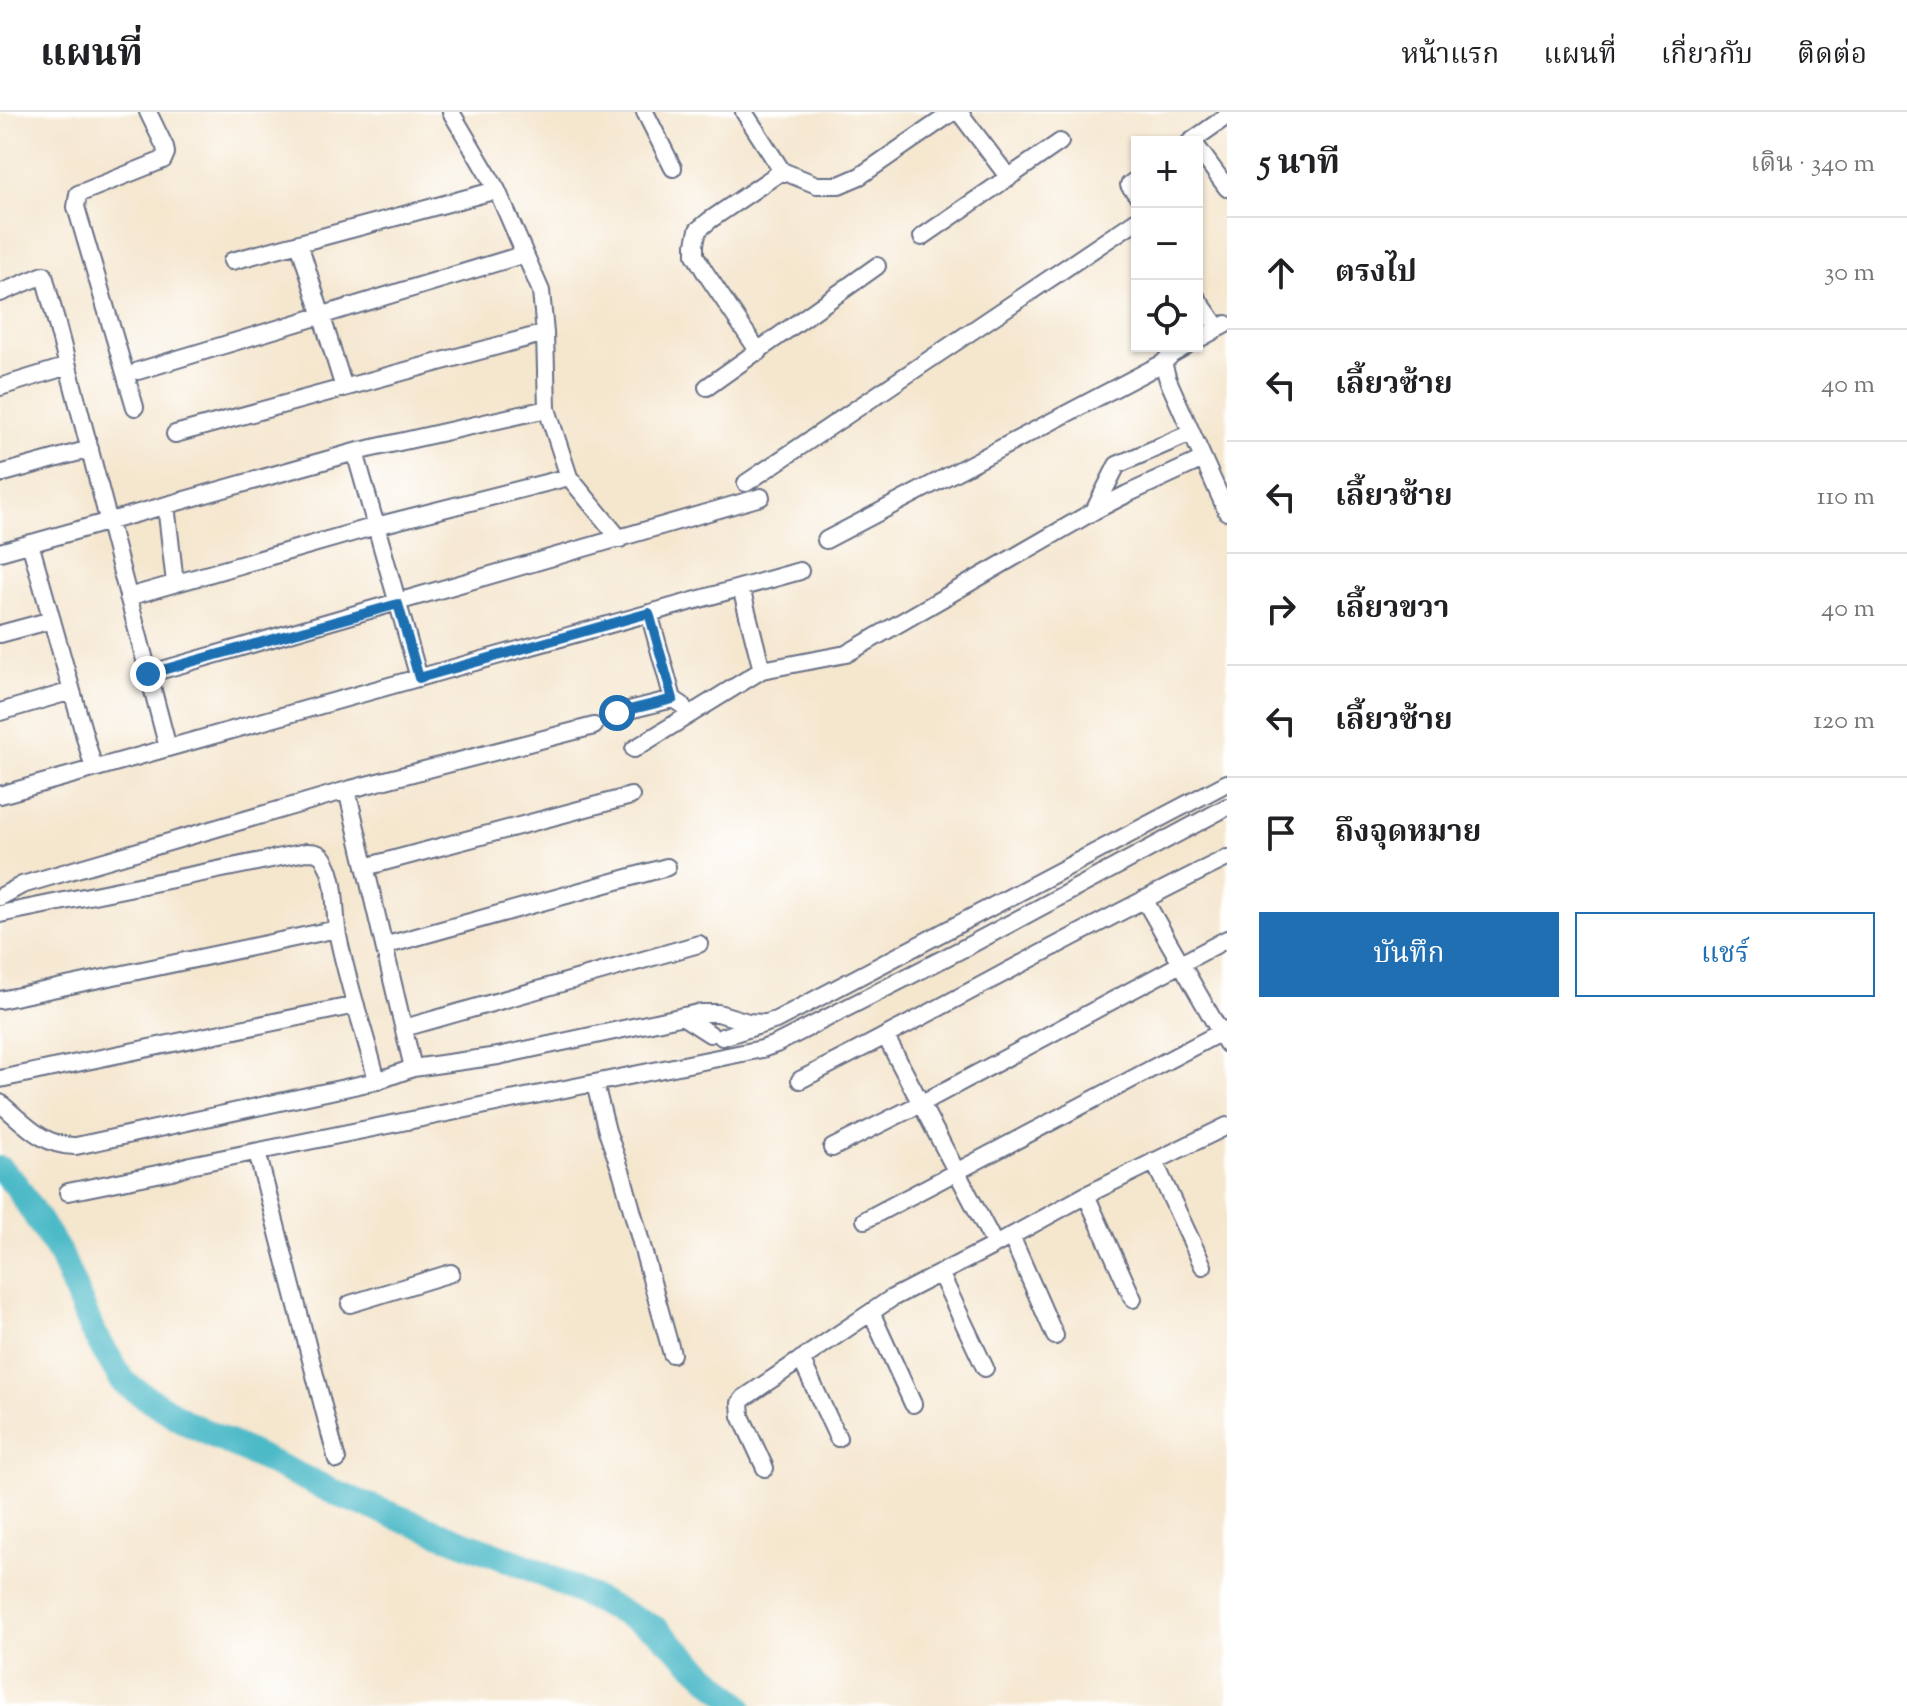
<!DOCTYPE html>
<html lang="th">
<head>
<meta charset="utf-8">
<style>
  :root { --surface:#fff; --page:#f6f6f6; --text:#202124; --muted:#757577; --line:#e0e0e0; --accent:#1f6fb2 }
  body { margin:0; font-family:"Sorts Mill Goudy","Noto Serif Thai",serif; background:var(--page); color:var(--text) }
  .controls { position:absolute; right:24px; top:24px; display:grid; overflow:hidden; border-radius:0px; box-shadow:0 2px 6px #0004 }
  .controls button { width:72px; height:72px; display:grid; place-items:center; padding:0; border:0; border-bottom:2px solid var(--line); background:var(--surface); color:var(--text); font:40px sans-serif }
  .stop { position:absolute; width:24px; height:24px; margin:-18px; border:6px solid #1f6fb2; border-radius:50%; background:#fff }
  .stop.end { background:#1f6fb2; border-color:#fff; box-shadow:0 2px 8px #0008 }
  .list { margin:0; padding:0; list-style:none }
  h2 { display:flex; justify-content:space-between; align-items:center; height:104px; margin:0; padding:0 32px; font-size:34px }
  h2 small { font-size:26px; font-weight:400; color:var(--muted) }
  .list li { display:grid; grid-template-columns:52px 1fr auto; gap:24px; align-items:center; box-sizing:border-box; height:112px; padding:0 32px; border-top:2px solid var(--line) }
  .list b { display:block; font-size:30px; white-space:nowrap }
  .list em { font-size:26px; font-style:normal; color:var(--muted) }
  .actions { display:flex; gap:16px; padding:24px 32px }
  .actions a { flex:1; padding:18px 0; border:2px solid var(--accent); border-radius:0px; text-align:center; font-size:28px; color:var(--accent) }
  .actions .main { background:var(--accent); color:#fff }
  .icon { flex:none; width:44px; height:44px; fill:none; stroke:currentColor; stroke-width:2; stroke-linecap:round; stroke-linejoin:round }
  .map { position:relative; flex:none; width:1227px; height:1594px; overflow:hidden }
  header { display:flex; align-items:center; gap:48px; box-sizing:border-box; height:112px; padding:0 40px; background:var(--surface); border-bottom:2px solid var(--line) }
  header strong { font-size:38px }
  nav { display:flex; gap:44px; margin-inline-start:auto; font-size:28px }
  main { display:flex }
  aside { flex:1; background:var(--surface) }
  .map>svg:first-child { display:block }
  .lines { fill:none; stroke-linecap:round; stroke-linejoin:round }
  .river { stroke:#4dbac8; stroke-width:26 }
  .street-casing { stroke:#676f85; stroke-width:20 }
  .street { stroke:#fff; stroke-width:16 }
  .route { stroke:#1f6fb2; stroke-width:10 }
</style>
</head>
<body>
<header>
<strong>แผนที่</strong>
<nav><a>หน้าแรก</a><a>แผนที่</a><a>เกี่ยวกับ</a><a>ติดต่อ</a></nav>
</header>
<main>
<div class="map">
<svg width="1227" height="1594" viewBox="0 0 1227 1594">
  <rect width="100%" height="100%" fill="#fff"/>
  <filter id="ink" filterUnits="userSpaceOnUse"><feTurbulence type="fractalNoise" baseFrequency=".0125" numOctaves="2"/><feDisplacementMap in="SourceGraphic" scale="16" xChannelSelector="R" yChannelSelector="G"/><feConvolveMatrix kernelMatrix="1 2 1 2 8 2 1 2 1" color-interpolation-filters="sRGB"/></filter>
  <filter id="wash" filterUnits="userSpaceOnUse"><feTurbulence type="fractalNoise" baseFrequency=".006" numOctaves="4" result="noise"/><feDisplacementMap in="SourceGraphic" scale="32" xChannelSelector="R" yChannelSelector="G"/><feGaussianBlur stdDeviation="1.8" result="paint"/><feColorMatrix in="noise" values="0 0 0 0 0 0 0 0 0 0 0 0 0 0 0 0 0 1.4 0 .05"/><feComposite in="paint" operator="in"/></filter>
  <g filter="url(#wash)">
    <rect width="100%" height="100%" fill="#f5e6ce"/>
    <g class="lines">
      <path class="river" d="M 0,1057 L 16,1073 L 61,1144 L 92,1218 L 124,1271 L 187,1311 L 340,1383 L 530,1456 L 656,1517 L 740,1594"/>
    </g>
  </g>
  <g filter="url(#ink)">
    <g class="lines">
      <defs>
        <path id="street" d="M 451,0 L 497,78 L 541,179 L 545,221 L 547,297 L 569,365 L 620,427
          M 645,0 L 673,56
          M 744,0 L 782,59 L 817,73 L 839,73 L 860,64 L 953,0
          M 959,0 L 1009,66
          M 1190,30 L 1227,4
          M 1197,35 L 1227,76
          M 1137,67 L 1129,73 L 1137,83
          M 922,125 L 1060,30
          M 299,131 L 344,276
          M 232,149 L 497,78
          M 0,181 L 44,163 L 168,636
          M 1197,186 L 1218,216
          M 1197,228 L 1226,212
          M 759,240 L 705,160 L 695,143 L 695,132 L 698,118 L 710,108 L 782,59
          M 1163,251 L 1168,268 L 1227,400
          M 138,259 L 525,142
          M 0,275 L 68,254
          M 707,275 L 877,154
          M 135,295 L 76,95 L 78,82 L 163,48 L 166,41 L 165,35 L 148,0
          M 1191,321 L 1117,353 L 1094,399 L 1127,382 L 1203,347
          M 175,322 L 545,221
          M 355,340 L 547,297
          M 0,362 L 90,337
          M 746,371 L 1137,108
          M 166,393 L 175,471
          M 826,428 L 1163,251 L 1172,242 L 1186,234
          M 30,431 L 94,657
          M 0,440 L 355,340 L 419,566
          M 741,476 L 762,558
          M 128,485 L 376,414 L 569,365
          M 649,501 L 673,587
          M 0,522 L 52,508
          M 148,562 L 761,385
          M 0,600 L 72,579
          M 617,601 L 673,587 L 682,593
          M 634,637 L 762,558 L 846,542 L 1094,399
          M 347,678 L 413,956
          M 0,683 L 800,459
          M 365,755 L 631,684
          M 0,785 L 22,773 L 347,678 L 594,614
          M 1144,787 L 1227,932
          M 0,802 L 306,740 C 316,740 322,741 326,751 C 337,770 334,802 338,824 C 348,873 365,921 377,969
          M 384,834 L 667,755
          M 0,888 L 337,817
          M 682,904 L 710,922
          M 404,916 L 699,832
          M 722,925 L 776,908 L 1227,671
          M 886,925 L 995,1133
          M 0,967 L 356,893
          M 800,968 C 943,896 1083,816 1227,746
          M 595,972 L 607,1019 L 622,1062 L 672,1242
          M 0,991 C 24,1011 43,1035 76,1034 L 377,969 L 413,956 L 498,944 L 698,901 L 718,901 L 748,910 L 763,911
          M 832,1036 L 922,991 L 1227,827
          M 257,1040 L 337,1348
          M 1154,1049 L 1203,1154
          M 68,1080 L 172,1059 L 190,1053 L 762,937 L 776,932 L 970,833 L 1227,695
          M 1086,1083 L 1133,1187
          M 865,1108 L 1227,917
          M 1011,1124 L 1055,1224
          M 940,1161 L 985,1256
          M 350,1192 L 451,1161
          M 871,1200 L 913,1292
          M 801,1247 L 838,1326
          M 765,1356 L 741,1304 L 740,1291 L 744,1286 L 892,1186 L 995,1133 L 1086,1083 L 1227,1014"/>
      </defs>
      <use href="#street" class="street-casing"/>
      <use href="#street" class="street"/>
    </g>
  </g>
  <g class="lines" filter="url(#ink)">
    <path class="route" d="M 148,562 L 398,492 L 419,566 L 649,501 L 673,587 L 617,601"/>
  </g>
</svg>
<div class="controls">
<button>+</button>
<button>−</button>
<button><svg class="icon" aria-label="locate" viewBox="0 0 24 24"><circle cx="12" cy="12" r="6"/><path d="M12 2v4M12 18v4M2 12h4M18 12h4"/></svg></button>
</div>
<div class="stop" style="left:617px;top:601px"></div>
<div class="stop end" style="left:148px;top:562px"></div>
</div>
<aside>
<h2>5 นาที<small>เดิน · 340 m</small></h2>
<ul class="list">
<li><svg class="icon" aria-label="ahead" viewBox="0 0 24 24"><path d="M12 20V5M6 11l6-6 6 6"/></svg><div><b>ตรงไป</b></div><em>30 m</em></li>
<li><svg class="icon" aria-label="left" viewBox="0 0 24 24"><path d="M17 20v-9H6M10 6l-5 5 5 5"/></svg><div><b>เลี้ยวซ้าย</b></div><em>40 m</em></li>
<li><svg class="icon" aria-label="left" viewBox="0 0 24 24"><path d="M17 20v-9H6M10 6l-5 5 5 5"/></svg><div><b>เลี้ยวซ้าย</b></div><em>110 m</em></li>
<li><svg class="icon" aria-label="right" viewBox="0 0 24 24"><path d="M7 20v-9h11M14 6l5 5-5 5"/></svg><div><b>เลี้ยวขวา</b></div><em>40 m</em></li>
<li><svg class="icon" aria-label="left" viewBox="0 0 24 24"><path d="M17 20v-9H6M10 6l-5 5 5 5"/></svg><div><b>เลี้ยวซ้าย</b></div><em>120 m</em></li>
<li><svg class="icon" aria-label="arrive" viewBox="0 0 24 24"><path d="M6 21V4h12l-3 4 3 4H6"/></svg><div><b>ถึงจุดหมาย</b></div></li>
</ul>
<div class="actions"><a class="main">บันทึก</a><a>แชร์</a></div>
</aside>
</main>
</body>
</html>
